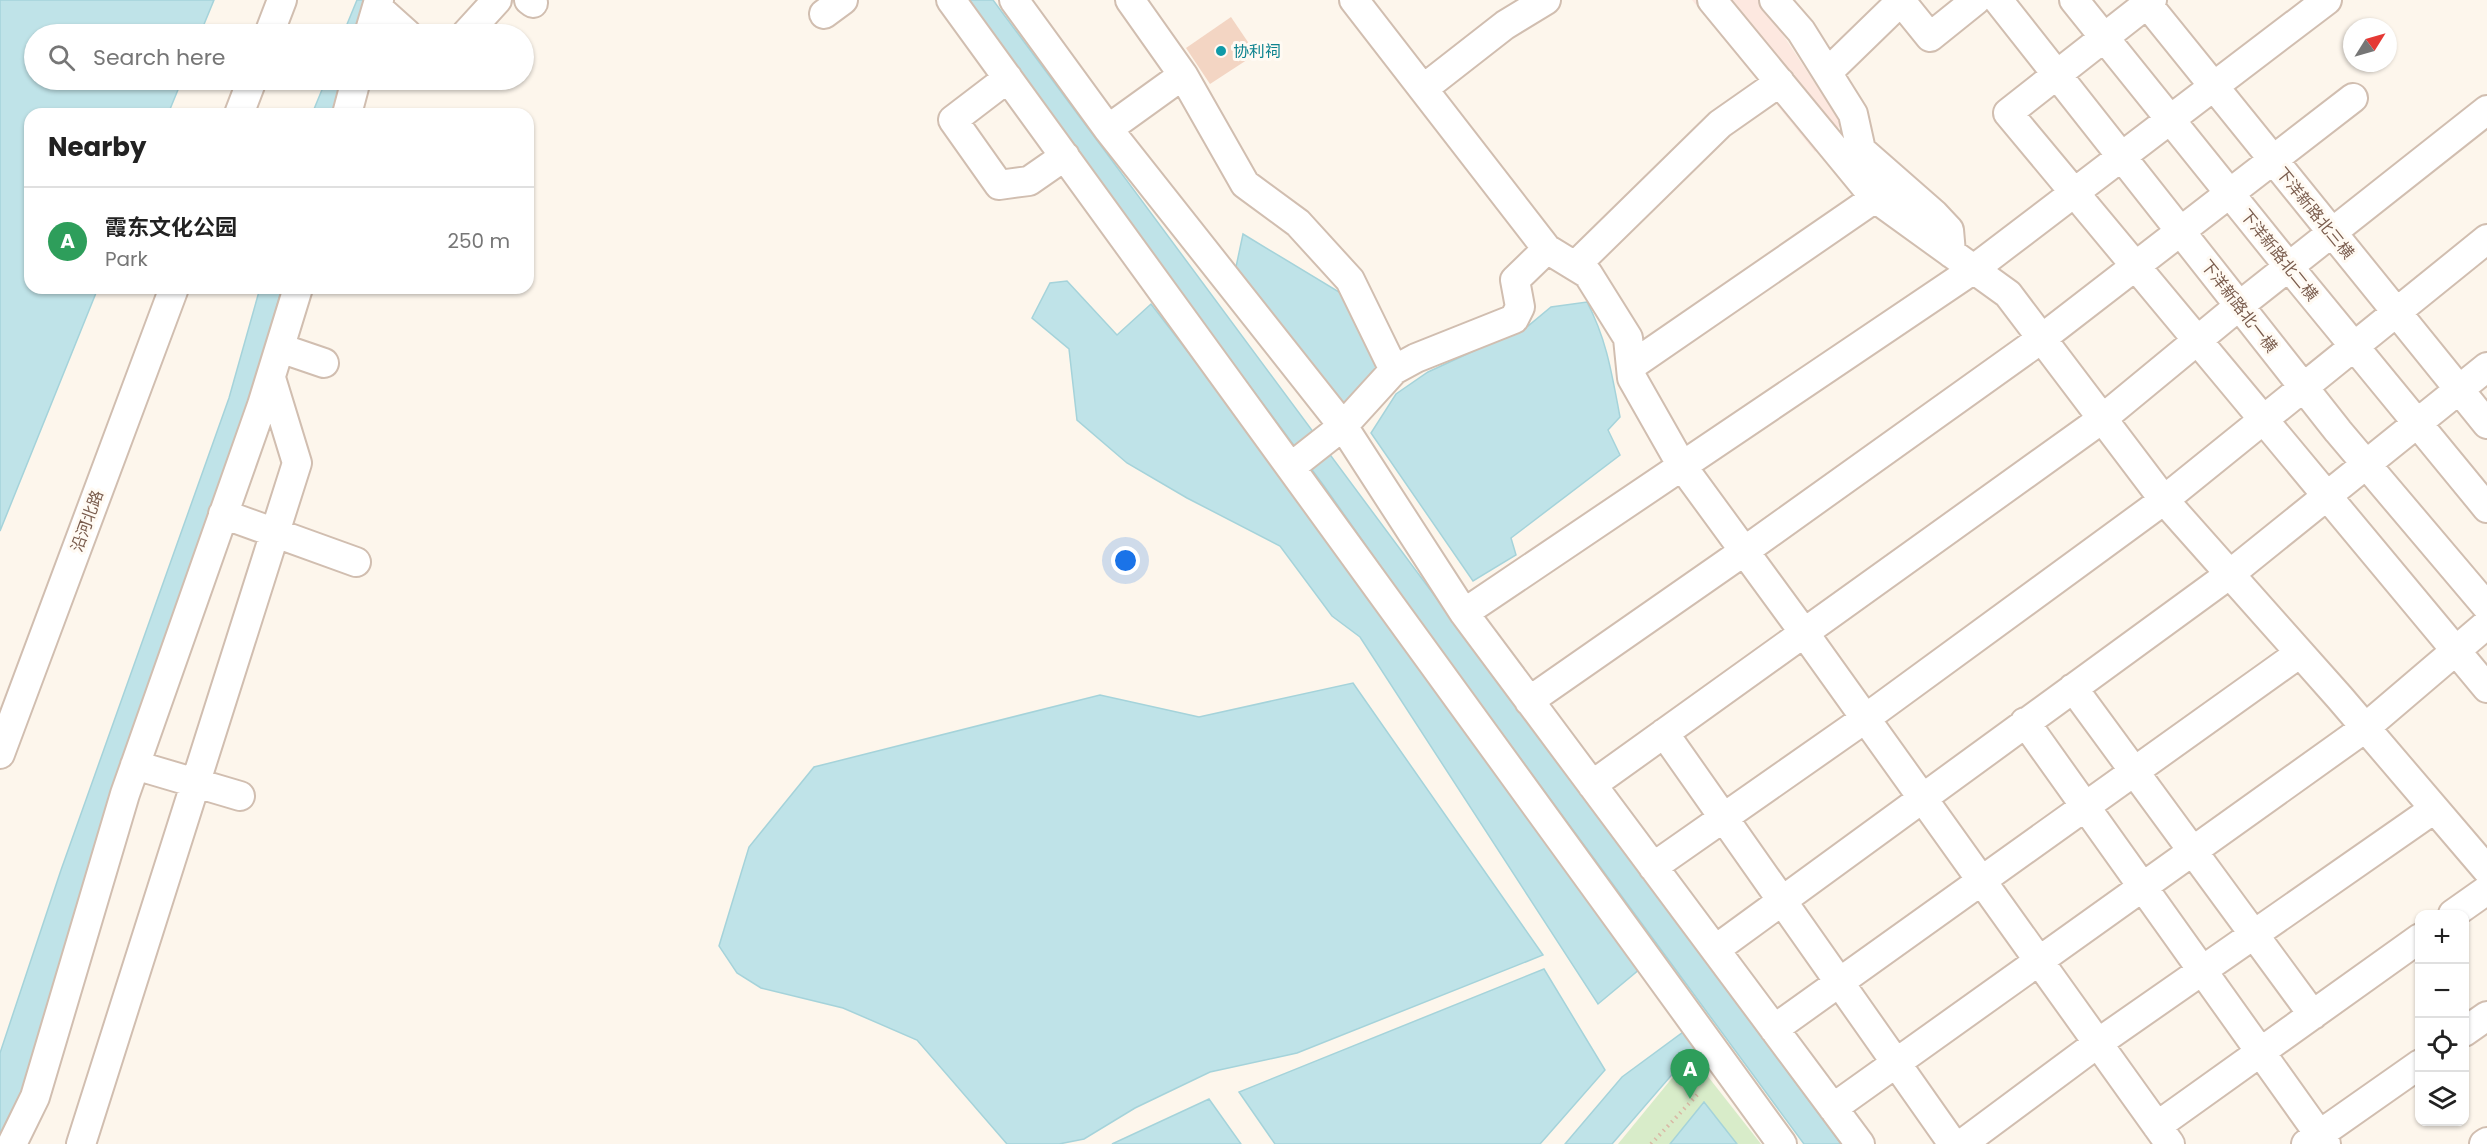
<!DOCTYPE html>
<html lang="en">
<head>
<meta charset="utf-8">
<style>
  :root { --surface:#fff; --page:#f2f2f2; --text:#222; --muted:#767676; --line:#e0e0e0; --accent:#e76f51 }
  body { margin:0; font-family:Poppins,"Noto Sans SC",sans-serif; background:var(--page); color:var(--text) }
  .controls { position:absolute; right:18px; bottom:18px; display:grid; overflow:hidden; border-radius:12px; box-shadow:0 2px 4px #0004 }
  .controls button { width:54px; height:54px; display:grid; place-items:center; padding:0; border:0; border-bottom:2px solid var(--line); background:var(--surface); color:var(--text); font:30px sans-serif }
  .compass { position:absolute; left:2343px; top:18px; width:54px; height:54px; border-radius:50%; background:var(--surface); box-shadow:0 2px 4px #0004; rotate:53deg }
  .you { position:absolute; left:1126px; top:561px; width:21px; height:21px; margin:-15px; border:4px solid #fff; border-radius:50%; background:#1a73e8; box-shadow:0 0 0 9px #1a73e833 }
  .badge { display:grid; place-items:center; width:39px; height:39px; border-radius:50%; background:var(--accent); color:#fff; font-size:20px; font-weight:700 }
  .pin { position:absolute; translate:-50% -50px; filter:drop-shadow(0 2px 3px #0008) }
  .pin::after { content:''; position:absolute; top:32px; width:21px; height:18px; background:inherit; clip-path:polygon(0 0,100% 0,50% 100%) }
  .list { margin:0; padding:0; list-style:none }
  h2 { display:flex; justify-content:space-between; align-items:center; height:78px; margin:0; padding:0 24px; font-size:26px }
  h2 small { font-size:20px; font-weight:400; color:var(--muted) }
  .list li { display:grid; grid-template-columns:39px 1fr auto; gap:18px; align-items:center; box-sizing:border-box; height:108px; padding:0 24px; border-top:2px solid var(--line) }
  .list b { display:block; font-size:22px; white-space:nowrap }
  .list p { margin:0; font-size:20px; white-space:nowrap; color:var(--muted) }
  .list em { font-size:20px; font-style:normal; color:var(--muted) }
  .icon { flex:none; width:33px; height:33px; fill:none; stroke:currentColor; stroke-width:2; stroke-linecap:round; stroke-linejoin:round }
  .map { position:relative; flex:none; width:2487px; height:1144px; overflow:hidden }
  .search { position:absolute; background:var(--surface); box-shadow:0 2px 4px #0004; left:24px; top:24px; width:510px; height:66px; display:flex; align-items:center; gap:15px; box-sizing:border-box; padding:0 21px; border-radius:33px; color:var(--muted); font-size:22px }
  .panel { position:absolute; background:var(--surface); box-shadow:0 2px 4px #0004; left:24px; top:108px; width:510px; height:186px; border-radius:18px }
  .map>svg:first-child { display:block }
  .commercial { fill:#fde8e0 }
  .green { fill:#d8ecc9 }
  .water { fill:#bfe3e8; stroke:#a5d3da; stroke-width:1.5 }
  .building { fill:#f3d5c3 }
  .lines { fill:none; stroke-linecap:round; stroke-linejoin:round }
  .minor-casing { stroke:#d1beb0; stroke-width:32 }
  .path { stroke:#d9b8a5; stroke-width:4; stroke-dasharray:1.5 4.5; stroke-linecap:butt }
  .minor { stroke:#fff; stroke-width:28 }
  .culture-dot { fill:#0f9aa8; stroke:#fffaf3; stroke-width:2 }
  .labels { text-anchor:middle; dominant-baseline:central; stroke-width:6; stroke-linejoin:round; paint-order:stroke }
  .culture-label { font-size:16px; fill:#0d838f; stroke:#fffaf3; text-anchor:start }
  .street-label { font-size:16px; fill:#7a5c4d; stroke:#fffaf3 }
</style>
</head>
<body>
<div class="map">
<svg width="2487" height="1144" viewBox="0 0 2487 1144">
  <rect width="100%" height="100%" fill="#fdf6ec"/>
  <path class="commercial" d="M 1692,0 L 1760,0 L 1842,124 L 1815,152 Z"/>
  <path class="green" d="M 1691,1055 L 1761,1144 L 1618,1144 Z"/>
  <path class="water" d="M 0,0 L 214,0 L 200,34 L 34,34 L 34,80 L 182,80 L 168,114 L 30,114 L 30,288 L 98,288 L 0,531 Z
    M 357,0 L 366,0 L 356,34 L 343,34 Z
    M 964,0 L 993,0 L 1841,1144 L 1804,1144 L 1420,622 L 1324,486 Z
    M 326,80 L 343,80 L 333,114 L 312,114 Z
    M 1243,234 L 1349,298 L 1382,370 L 1348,410 L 1233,281 Z
    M 1067,281 L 1117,335 L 1151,304 L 1332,539 L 1641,968 L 1598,1004 L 1360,637 L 1332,616 L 1280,546 L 1187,498 L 1127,463 L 1077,420 L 1069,349 L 1032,318 L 1050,283 Z
    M 260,288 L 282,288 L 254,384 L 5,1144 L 0,1144 L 0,1053 L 61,870 L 229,398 Z
    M 1587,302 C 1607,340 1612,375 1620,417 L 1608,430 L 1620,455 L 1511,538 L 1516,555 L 1473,581 L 1371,433 L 1396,394 L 1428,372 L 1528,326 L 1551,307 Z
    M 1353,683 L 1543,955 L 1297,1053 L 1210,1072 L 1135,1108 L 1084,1139 L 1059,1144 L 1007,1144 L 917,1040 L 843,1008 L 761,988 L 737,973 L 719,946 L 749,847 L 814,767 L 1100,695 L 1199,717 Z
    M 1544,969 L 1605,1070 L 1540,1144 L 1275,1144 L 1239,1092 Z
    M 1686,1030 L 1695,1048 L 1612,1144 L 1565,1144 L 1622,1077 Z
    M 1209,1099 L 1241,1144 L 1112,1144 Z
    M 1704,1102 L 1737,1144 L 1670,1144 Z"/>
  <path class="building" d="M 1231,17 L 1256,54 L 1210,84 L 1186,48 Z"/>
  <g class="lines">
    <defs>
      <path id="minor" d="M 529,0 L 533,3
        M 951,0 L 1782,1144
        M 1014,0 L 1108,129 L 1343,426 L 1464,613 L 1860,1144
        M 1130,0 L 1183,75 L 1245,184 L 1298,223 L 1350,280 L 1394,370
        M 1354,0 L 1547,249 L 1588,274 L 1628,338 L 1632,378 L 1682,466 L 1805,634 L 2170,1144
        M 1712,0 L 1875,198 L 2008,294 L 2164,500 L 2340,698 L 2487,870
        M 1774,0 L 1801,31 L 1853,114 L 1861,150 L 1934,214 L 1949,230 L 1951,253
        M 1900,0 L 1930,37 L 1976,0
        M 1998,0 L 2338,431 L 2487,607
        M 2074,0 L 2289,267 L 2487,508
        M 2144,0 L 2487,424
        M 2152,0 L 2008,113 L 2487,688
        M 377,7 L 407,34
        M 824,14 L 843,0
        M 269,34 L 282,0
        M 369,34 L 379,0
        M 466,34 L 497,0
        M 1831,69 L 1901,1
        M 1008,78 L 953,120 L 999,185 L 1029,181 L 1065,156
        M 1423,89 L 1505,25 L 1546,0
        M 239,114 L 252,80
        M 347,114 L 356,80
        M 1108,129 L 1183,75
        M 1575,266 L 1720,124 L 1780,82
        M 280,348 L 324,363
        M 1631,366 L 1875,198
        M 1291,467 L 1343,426 L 1394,370 L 1416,358 L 1514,319 L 1520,307 L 1515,280 L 1547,249
        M 223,514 L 356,562
        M 1464,613 L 1974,269 L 2327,0
        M 2073,688 L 2313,1015
        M 1529,701 L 1743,552 L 2041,339 L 2353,98
        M 2025,722 L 2326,1144
        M 1664,733 L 1953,1144
        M 0,754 L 174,288
        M 135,765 L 240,796
        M 1592,785 L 2102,419 L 2239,306 L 2487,110
        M 1653,867 L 1866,718 L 2164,500 L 2487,239
        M 2453,914 L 2487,890
        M 1716,949 L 2230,574 L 2487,367
        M 1774,1029 L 2300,653
        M 2464,1032 L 2487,1016
        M 1833,1108 L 2365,728 L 2487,624
        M 2157,1126 L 2420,938
        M 12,1144 L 35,1097 L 125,794 L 262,405 L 298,288
        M 81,1144 L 297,463 L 271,378
        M 1962,1144 L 2098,1043 L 2434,809
        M 2306,1144 L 2420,1064
        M 2484,1144 L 2487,1142"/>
    </defs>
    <use href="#minor" class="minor-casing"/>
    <path class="path" d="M 1651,1144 L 1698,1094"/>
    <use href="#minor" class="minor"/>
  </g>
  <circle class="culture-dot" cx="1221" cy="51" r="6"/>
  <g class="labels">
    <g class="culture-label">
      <text x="1233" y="51">协利祠</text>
    </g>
    <g class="street-label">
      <text transform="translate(2315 213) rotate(51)">下洋新路北三横</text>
      <text transform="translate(2279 255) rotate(51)">下洋新路北二横</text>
      <text transform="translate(2239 306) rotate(52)">下洋新路北一横</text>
      <text transform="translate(87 521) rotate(-70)">沿河北路</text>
    </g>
  </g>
</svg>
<div class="controls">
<button>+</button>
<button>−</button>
<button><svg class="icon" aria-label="locate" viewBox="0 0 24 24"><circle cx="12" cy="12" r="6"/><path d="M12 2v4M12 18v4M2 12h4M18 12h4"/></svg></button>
<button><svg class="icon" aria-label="layers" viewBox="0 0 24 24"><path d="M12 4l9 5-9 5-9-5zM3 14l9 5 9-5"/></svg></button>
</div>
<svg class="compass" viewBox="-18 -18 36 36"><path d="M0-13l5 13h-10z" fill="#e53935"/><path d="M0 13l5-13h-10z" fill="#767676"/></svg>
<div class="you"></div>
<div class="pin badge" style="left:1690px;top:1099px;background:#2e9e5b">A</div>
<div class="search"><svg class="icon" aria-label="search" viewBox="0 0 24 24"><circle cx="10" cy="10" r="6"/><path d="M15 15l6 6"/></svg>Search here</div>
<section class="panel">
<h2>Nearby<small></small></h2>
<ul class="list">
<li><span class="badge" style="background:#2e9e5b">A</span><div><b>霞东文化公园</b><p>Park</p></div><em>250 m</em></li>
</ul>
</section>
</div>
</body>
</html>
